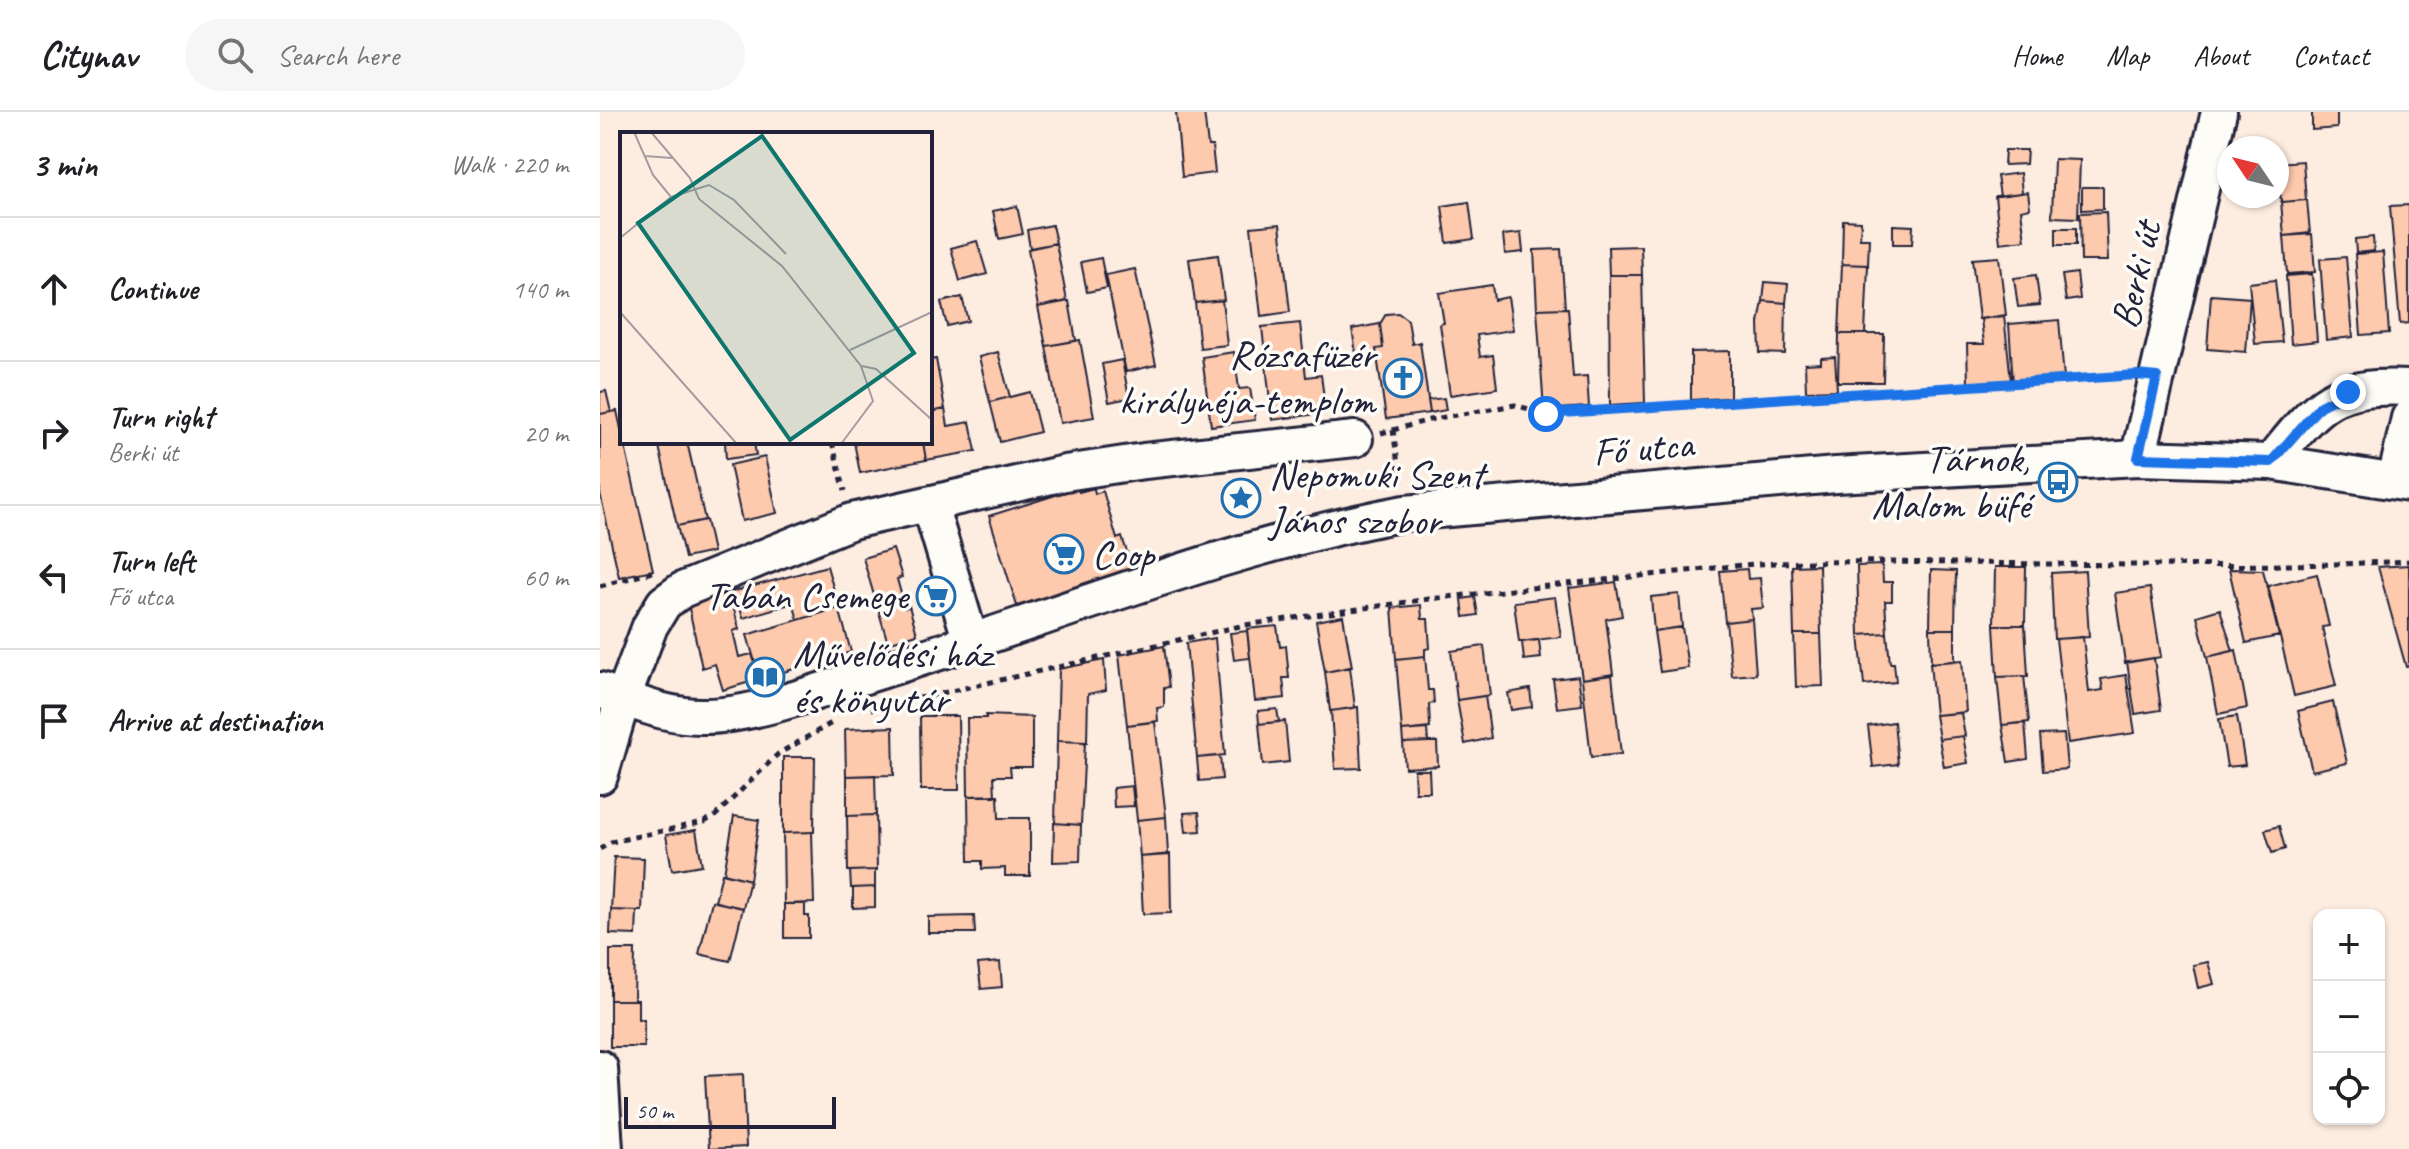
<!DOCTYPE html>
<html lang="en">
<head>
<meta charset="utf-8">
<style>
  :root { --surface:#fff; --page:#f6f6f6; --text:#202124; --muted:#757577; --line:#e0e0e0 }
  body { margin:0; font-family:Caveat,sans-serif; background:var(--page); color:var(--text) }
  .controls { position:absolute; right:24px; bottom:24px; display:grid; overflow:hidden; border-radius:16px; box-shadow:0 2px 6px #0004 }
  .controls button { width:72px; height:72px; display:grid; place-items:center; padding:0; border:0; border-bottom:2px solid var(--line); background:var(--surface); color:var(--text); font:40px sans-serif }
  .compass { position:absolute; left:1617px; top:24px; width:72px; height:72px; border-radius:50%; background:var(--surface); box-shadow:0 2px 6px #0004; rotate:305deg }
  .scale { position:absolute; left:24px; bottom:20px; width:212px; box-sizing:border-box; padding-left:8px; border:4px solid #22223b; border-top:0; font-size:22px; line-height:28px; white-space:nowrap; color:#22223b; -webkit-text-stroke:6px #fdfcf7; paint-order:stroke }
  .stop { position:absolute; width:24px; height:24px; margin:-18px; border:6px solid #1a73e8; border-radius:50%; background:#fff }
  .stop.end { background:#1a73e8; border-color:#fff; box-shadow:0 2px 8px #0008 }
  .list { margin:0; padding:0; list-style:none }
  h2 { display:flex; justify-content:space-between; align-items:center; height:104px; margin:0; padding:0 32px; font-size:34px }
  h2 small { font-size:26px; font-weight:400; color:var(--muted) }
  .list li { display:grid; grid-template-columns:52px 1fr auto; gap:24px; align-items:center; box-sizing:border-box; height:144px; padding:0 32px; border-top:2px solid var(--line) }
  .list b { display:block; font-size:30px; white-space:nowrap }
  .list p { margin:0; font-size:26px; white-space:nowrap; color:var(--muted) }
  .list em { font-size:26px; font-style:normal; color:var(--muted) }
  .icon { flex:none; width:44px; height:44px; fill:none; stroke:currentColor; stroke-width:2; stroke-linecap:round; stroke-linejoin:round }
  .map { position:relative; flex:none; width:1809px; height:1037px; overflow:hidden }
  header { display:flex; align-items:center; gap:48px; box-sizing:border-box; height:112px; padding:0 40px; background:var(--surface); border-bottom:2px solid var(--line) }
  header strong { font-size:38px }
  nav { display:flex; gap:44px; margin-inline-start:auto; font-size:28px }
  .search { width:560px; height:72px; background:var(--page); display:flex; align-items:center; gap:20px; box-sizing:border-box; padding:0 28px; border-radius:44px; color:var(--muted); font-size:30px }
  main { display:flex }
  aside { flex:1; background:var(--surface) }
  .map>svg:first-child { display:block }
  .building { fill:#fdcaad; stroke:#22223b; stroke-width:2 }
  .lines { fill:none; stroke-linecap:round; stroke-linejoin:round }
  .minor-casing { stroke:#22223b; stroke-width:40 }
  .path { stroke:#22223b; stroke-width:5; stroke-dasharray:6 6; stroke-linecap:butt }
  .minor { stroke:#fdfcf7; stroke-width:34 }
  .route { stroke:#1a73e8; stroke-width:10 }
  .labels { text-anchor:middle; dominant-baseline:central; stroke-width:7; stroke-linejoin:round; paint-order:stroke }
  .street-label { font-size:40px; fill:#22223b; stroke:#fdfcf7 }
  .poi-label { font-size:40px; fill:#22223b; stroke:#fdfcf7; text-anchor:end }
  .inset-road { fill:none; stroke:#a59c9f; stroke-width:2 }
  .view { fill:#0f766e; fill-opacity:0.15; stroke:#0f766e; stroke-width:4 }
  .inset-edge { fill:none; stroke:#22223b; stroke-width:4 }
</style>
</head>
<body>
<header>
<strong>Citynav</strong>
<div class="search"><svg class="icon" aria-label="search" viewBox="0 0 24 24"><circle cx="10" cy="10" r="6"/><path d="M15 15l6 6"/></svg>Search here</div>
<nav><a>Home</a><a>Map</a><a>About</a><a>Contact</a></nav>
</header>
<main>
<aside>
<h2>3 min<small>Walk · 220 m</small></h2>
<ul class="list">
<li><svg class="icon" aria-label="ahead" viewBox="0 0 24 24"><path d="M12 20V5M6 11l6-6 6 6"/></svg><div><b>Continue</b></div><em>140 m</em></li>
<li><svg class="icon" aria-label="right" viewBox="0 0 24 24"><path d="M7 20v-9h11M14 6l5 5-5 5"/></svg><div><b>Turn right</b><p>Berki út</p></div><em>20 m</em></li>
<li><svg class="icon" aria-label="left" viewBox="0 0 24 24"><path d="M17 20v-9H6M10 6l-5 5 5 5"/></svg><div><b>Turn left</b><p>Fő utca</p></div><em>60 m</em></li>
<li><svg class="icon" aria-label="arrive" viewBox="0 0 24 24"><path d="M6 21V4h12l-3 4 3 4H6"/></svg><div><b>Arrive at destination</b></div></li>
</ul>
</aside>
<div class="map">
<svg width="1809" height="1037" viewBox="0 0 1809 1037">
  <rect width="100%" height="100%" fill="#fdede1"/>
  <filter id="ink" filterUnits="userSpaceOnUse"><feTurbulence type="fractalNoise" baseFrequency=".0125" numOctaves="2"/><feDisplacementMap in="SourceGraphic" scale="16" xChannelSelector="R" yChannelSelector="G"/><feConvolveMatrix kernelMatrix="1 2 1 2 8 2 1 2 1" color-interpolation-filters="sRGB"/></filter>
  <g filter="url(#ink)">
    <path class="building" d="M 576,0 L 604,0 L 608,34 L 612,34 L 615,61 L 582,65 Z
      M 1712,0 L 1737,0 L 1737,16 L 1712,18 Z
      M 1405,38 L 1427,38 L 1426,52 L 1404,53 Z
      M 1454,47 L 1480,48 L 1478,106 L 1452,105 Z
      M 1703,49 L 1706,88 L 1681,90 L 1678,51 Z
      M 1420,61 L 1422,81 L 1400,84 L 1397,64 Z
      M 1482,75 L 1503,75 L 1503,97 L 1482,98 Z
      M 1428,80 L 1430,96 L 1421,98 L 1425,128 L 1400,131 L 1395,84 Z
      M 1707,88 L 1710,121 L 1684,124 L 1681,90 Z
      M 869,90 L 874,127 L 847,131 L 842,94 Z
      M 1809,93 L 1809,211 L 1800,212 L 1790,94 Z
      M 417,94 L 423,122 L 399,127 L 393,99 Z
      M 1506,100 L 1508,149 L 1481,149 L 1480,101 Z
      M 1243,108 L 1261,109 L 1260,126 L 1269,126 L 1268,153 L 1242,152 Z
      M 680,112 L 690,200 L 661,204 L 651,115 Z
      M 452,113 L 456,131 L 430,136 L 427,118 Z
      M 1293,113 L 1313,114 L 1312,132 L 1293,132 Z
      M 1456,116 L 1476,116 L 1476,133 L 1456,133 Z
      M 921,121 L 923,140 L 905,142 L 903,123 Z
      M 1712,122 L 1715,160 L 1687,162 L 1684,124 Z
      M 1773,125 L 1774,139 L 1756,141 L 1755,127 Z
      M 377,129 L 387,162 L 360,169 L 351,136 Z
      M 456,131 L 467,189 L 438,195 L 428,137 Z
      M 1041,134 L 1042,163 L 1009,163 L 1008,135 Z
      M 961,137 L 965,196 L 937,197 L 934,138 Z
      M 1783,140 L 1789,221 L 1761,223 L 1755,142 Z
      M 618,143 L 624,188 L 595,191 L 589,147 Z
      M 1399,145 L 1406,203 L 1379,207 L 1372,147 Z
      M 1746,145 L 1753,225 L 1726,228 L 1720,147 Z
      M 501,146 L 507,176 L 487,180 L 481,150 Z
      M 1242,152 L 1268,153 L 1265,222 L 1239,222 Z
      M 535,157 L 556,253 L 526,260 L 506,163 Z
      M 1477,161 L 1480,187 L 1466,189 L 1462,163 Z
      M 1712,162 L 1717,229 L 1691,232 L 1686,164 Z
      M 1009,163 L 1042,163 L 1045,291 L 1010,293 Z
      M 1436,163 L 1440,193 L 1418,195 L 1414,166 Z
      M 1675,168 L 1682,230 L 1655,232 L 1649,171 Z
      M 1165,170 L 1188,172 L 1186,191 L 1163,189 Z
      M 892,173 L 894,188 L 908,185 L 913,218 L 877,223 L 880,245 L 893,243 L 897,276 L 850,283 L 840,212 L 844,211 L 839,181 Z
      M 1611,183 L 1650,186 L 1646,240 L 1607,237 Z
      M 362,185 L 368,209 L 347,214 L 341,190 Z
      M 622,188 L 627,233 L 600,236 L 595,191 Z
      M 469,189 L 476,229 L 446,234 L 438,195 Z
      M 1163,189 L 1186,191 L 1185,242 L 1160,241 L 1159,211 Z
      M 968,196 L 973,265 L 987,264 L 989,295 L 944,298 L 937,197 Z
      M 798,201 L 808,208 L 812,232 L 820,230 L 830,301 L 786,307 L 776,237 L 783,236 L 780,212 L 786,202 Z
      M 1404,204 L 1411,269 L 1368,272 L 1367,232 L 1384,232 L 1381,207 Z
      M 1459,208 L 1464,266 L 1413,271 L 1409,212 Z
      M 700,211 L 706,265 L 721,263 L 726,301 L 672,308 L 662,215 Z
      M 780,212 L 783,236 L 776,237 L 777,245 L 757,247 L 752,217 Z
      M 1239,222 L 1284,222 L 1283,270 L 1238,270 Z
      M 480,228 L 494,305 L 460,311 L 446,234 Z
      M 1130,239 L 1130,286 L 1091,288 L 1091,240 Z
      M 398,240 L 410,285 L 390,290 L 379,245 Z
      M 634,240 L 639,277 L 650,276 L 655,308 L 611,314 L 602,245 Z
      M 1235,245 L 1237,278 L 1206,279 L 1205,252 L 1221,251 L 1221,246 Z
      M 336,247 L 345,297 L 330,300 L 330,248 Z
      M 522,248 L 529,286 L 509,290 L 502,252 Z
      M 6,279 L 11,300 L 0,302 L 0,280 Z
      M 430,280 L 440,320 L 400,330 L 390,290 Z
      M 844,286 L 846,298 L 830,301 L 828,288 Z
      M 345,297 L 348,314 L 370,310 L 376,339 L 326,348 L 323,330 L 330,330 L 330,300 Z
      M 17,299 L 53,458 L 19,465 L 0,381 L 0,302 Z
      M 58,330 L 87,330 L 105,408 L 77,414 Z
      M 125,330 L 154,330 L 156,343 L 126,347 Z
      M 254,330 L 323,330 L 326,348 L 260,361 Z
      M 165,345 L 177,401 L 142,409 L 130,353 Z
      M 478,376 L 479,380 L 494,376 L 495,382 L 503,379 L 517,427 L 522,425 L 533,458 L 417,494 L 389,404 Z
      M 106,408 L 113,440 L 85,446 L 77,414 Z
      M 293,437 L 302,465 L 297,467 L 305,496 L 309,494 L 317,522 L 288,531 L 263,446 Z
      M 1219,453 L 1221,522 L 1194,522 L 1192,454 Z
      M 1282,453 L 1283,470 L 1292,470 L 1292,489 L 1285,489 L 1287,521 L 1259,523 L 1257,454 Z
      M 1809,453 L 1809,554 L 1806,555 L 1778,455 Z
      M 227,454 L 239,496 L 198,508 L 193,491 L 143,506 L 140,496 L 134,497 L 139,517 L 133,519 L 139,545 L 152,542 L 160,567 L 123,578 L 115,552 L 102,556 L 88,492 Z
      M 1395,455 L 1426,455 L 1425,513 L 1394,513 Z
      M 1147,457 L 1148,467 L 1160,466 L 1163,496 L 1151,497 L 1152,507 L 1125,510 L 1120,459 Z
      M 1629,457 L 1663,458 L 1679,524 L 1646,531 Z
      M 1331,458 L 1356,459 L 1355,517 L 1330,517 Z
      M 1485,459 L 1489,525 L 1454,527 L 1451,461 Z
      M 1717,462 L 1729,514 L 1722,515 L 1736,574 L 1694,584 L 1668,474 Z
      M 1016,470 L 1022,504 L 1006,507 L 1013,562 L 982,567 L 969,476 Z
      M 1550,476 L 1561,545 L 1525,551 L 1515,481 Z
      M 1079,482 L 1082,515 L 1054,519 L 1051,485 Z
      M 875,485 L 878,503 L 864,505 L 862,487 Z
      M 955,485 L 961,525 L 919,530 L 914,490 Z
      M 821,493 L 822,507 L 828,507 L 830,536 L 825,537 L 825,544 L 796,547 L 792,496 Z
      M 239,496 L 251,540 L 160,567 L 147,523 Z
      M 1620,497 L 1633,539 L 1607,545 L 1597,504 Z
      M 743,504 L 752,555 L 725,560 L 716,509 Z
      M 1152,507 L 1156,562 L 1132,564 L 1126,510 Z
      M 1394,513 L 1425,513 L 1428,564 L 1397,565 Z
      M 677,514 L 680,535 L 686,534 L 689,566 L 683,566 L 685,586 L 655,589 L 647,517 Z
      M 1082,515 L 1088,556 L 1060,560 L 1054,519 Z
      M 1330,517 L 1355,517 L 1355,549 L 1331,551 Z
      M 647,519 L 650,546 L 634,548 L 630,521 Z
      M 1287,521 L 1290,551 L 1294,551 L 1296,570 L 1264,573 L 1259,523 Z
      M 1194,522 L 1221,522 L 1223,574 L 1196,575 Z
      M 1483,525 L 1489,580 L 1503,578 L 1501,567 L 1526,563 L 1535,621 L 1468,631 L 1456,527 Z
      M 615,526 L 625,643 L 597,646 L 586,531 Z
      M 939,528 L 941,546 L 924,548 L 922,530 Z
      M 564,534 L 569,575 L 564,576 L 564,595 L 557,596 L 558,609 L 527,613 L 519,543 Z
      M 884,534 L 890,583 L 857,588 L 851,539 Z
      M 1636,538 L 1647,596 L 1618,602 L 1607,545 Z
      M 825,544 L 828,578 L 833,578 L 834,591 L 829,592 L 830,616 L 802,619 L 796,547 Z
      M 1554,546 L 1561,598 L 1535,602 L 1527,550 Z
      M 504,548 L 506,578 L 488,582 L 487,630 L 457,629 L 459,557 Z
      M 1362,548 L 1366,600 L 1335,603 L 1330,551 Z
      M 750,555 L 755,596 L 730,599 L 725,560 Z
      M 1012,563 L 1021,642 L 991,645 L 982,567 Z
      M 978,564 L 982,593 L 957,596 L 953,567 Z
      M 1424,564 L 1429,610 L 1402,613 L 1397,565 Z
      M 930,577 L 932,595 L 911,598 L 908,581 Z
      M 885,584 L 891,626 L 865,632 L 857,588 Z
      M 1733,590 L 1747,651 L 1712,659 L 1698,599 Z
      M 758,595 L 761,656 L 735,657 L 731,599 Z
      M 677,597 L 679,610 L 659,612 L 658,599 Z
      M 1361,601 L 1365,624 L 1339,627 L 1335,603 Z
      M 386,603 L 432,605 L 432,655 L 410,655 L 411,664 L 394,664 L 395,684 L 368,684 L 367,606 L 386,606 Z
      M 320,604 L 358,604 L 359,678 L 321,678 Z
      M 1637,604 L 1645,653 L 1627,655 L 1619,607 Z
      M 685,609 L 689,650 L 663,653 L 659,612 Z
      M 555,610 L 566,705 L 537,708 L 527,613 Z
      M 1294,610 L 1298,652 L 1273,655 L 1268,614 Z
      M 1425,611 L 1428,647 L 1408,650 L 1402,613 Z
      M 293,615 L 294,663 L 246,664 L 245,617 Z
      M 827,617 L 828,630 L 803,631 L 802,619 Z
      M 1464,622 L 1467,657 L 1443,659 L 1440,623 Z
      M 1363,624 L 1368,651 L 1344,655 L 1339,627 Z
      M 457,629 L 485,630 L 481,713 L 455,711 Z
      M 828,630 L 837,630 L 838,654 L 805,656 L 803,631 Z
      M 620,644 L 622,667 L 599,669 L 597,646 Z
      M 183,645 L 215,645 L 214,720 L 183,721 Z
      M 814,658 L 829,658 L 830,680 L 815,680 Z
      M 275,663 L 276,703 L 247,704 L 247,664 Z
      M 532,674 L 534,694 L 514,695 L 513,676 Z
      M 398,683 L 399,706 L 430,706 L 430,764 L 405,764 L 405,756 L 382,757 L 382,749 L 369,749 L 368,684 Z
      M 599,700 L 601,719 L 586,720 L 584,701 Z
      M 276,703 L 277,758 L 248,759 L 247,704 Z
      M 134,704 L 159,708 L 150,768 L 124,761 Z
      M 566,705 L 568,743 L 540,745 L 537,708 Z
      M 454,711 L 481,713 L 480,749 L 453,750 Z
      M 1679,714 L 1685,737 L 1672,741 L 1665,718 Z
      M 96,718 L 102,753 L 72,758 L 66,723 Z
      M 212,720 L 214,791 L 184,792 L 183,721 Z
      M 570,742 L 571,801 L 543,802 L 540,745 Z
      M 14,745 L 44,746 L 42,799 L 11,798 Z
      M 275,758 L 275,775 L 251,776 L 250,759 Z
      M 122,761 L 150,768 L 143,796 L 115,790 Z
      M 275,775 L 275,795 L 253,796 L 253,776 Z
      M 112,789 L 143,796 L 130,849 L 99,842 Z
      M 184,792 L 205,792 L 205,804 L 209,804 L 209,826 L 184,826 Z
      M 11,798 L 37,799 L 36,823 L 10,822 Z
      M 374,804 L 375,821 L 328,821 L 328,805 Z
      M 10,838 L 35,838 L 34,888 L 10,888 Z
      M 400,850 L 402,875 L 381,877 L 378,852 Z
      M 1608,850 L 1614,872 L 1598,876 L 1593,853 Z
      M 10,888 L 38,888 L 38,907 L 44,907 L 44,935 L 10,935 Z
      M 143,962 L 146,1035 L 109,1037 L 105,964 Z"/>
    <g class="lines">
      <defs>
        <path id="minor" d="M 1538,346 L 1619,0
          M 1671,350 C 1717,293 1731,272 1809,276
          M 1795,369 L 1809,306
          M 330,393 L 371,530
          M 0,578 C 35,590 68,605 105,604 C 159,604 240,571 293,555 C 463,502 629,434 805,401 L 1236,363 L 1538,346 L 1671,350 L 1809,372
          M 0,664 L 23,586 L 50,514 L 64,491 L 82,478 L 252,409 L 465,361 L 544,349 L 755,327
          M 0,956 L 5,1037"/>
      </defs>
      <use href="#minor" class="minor-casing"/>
      <path class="path" d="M 793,318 L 833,307 L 915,293 L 946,302 L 1526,264
        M 781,321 L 793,318 L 801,372
        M 232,330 L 245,379
        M 0,474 L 53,460
        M 271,597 L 645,513 L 829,487 L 1142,453 C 1213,448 1284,450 1354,451 C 1506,452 1658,457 1809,449
        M 0,737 L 11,730 L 104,710 L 115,704 L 178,642 L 235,609"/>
      <use href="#minor" class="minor"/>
    </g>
  </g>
  <g class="lines" filter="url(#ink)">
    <path class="route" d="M 946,302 L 1537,263 L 1557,265 L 1538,346 L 1671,350 L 1720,294 L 1748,280"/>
  </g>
  <defs>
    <symbol id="church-ring" viewBox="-11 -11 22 22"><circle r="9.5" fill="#fdfcf7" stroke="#1f6fb2" stroke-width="1.5"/><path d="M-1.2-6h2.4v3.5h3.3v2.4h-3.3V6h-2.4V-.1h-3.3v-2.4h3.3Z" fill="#1f6fb2"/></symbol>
    <symbol id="bus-ring" viewBox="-11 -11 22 22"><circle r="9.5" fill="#fdfcf7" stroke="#1f6fb2" stroke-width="1.5"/><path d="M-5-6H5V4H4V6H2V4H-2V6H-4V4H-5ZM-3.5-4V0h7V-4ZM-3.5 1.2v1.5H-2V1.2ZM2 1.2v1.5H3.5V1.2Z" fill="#1f6fb2"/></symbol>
    <symbol id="sight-ring" viewBox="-11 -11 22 22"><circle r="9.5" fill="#fdfcf7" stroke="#1f6fb2" stroke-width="1.5"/><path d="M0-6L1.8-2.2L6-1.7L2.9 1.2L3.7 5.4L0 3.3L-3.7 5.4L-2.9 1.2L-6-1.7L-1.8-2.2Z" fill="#1f6fb2"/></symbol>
    <symbol id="supermarket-ring" viewBox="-11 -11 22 22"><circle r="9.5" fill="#fdfcf7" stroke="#1f6fb2" stroke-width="1.5"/><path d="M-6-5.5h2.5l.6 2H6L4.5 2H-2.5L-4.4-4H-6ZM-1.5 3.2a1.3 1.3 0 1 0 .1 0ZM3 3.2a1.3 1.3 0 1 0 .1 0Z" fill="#1f6fb2"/></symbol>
    <symbol id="library-ring" viewBox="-11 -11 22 22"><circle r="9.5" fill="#fdfcf7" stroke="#1f6fb2" stroke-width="1.5"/><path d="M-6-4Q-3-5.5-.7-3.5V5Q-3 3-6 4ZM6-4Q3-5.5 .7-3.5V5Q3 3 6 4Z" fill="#1f6fb2"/></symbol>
  </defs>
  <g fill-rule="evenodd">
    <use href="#church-ring" x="781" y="244" width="44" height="44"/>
    <use href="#bus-ring" x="1436" y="348" width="44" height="44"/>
    <use href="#sight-ring" x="619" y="364" width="44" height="44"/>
    <use href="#supermarket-ring" x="442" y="420" width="44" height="44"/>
    <use href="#supermarket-ring" x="314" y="462" width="44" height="44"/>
    <use href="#library-ring" x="143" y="543" width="44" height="44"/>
  </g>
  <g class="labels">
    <g class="street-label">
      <text transform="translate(1536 163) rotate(-77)">Berki út</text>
      <text transform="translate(1043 336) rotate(-5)">Fő utca</text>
    </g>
    <g class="poi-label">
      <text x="775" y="243">Rózsafüzér<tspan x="775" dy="46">királynéja-templom</tspan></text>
      <text x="1430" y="347">Tárnok,<tspan x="1430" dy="46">Malom büfé</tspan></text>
      <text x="669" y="363" text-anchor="start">Nepomuki Szent<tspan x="669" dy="46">János szobor</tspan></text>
      <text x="492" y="442" text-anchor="start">Coop</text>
      <text x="308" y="484">Tabán Csemege</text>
      <text x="193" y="542" text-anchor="start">Művelődési ház<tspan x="193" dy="46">és könyvtár</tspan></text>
    </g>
  </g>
  <g transform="translate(20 20)">
    <rect width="312" height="312" fill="#fdede1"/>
    <path class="inset-road" d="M 14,0 L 33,43 L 51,65M 31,0 L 70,46 L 79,67 L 162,134 L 241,234 L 253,269 L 221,312M 25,24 L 52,26M 0,106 L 51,65 L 89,53 L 114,68 L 166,122M 0,180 L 117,312M 230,218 L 312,180M 242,234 L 256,237 L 312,288"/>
    <path class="view" d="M 142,4 L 294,221 L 170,308 L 18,91 Z"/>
    <rect width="312" height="312" class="inset-edge"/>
  </g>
</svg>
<div class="controls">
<button>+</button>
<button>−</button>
<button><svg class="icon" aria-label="locate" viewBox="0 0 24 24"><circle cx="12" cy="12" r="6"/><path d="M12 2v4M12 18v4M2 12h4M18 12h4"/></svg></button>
</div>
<svg class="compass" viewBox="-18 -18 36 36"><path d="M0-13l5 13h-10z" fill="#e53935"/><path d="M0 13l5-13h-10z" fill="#757577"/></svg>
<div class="scale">50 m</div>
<div class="stop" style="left:946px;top:302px"></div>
<div class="stop end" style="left:1748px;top:280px"></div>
</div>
</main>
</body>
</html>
